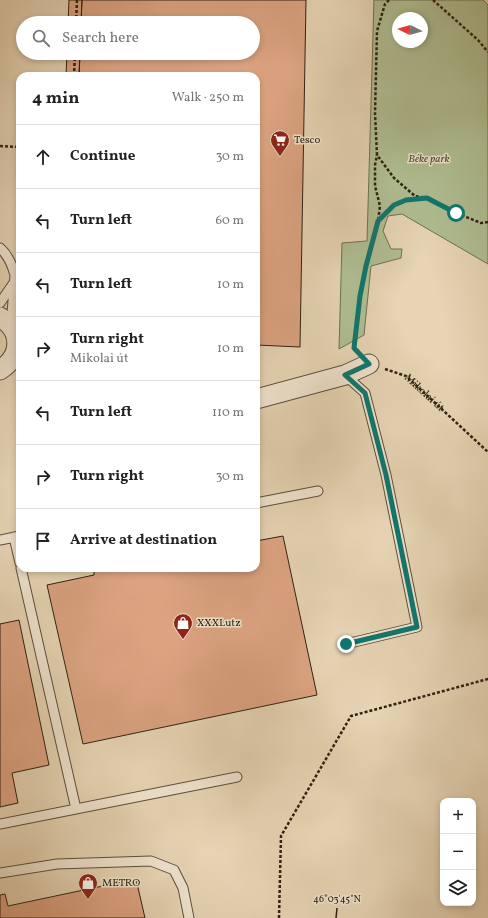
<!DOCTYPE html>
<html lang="en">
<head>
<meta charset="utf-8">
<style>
  :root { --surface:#fff; --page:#f2f2f2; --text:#222; --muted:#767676; --line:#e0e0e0 }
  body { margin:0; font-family:Vollkorn,serif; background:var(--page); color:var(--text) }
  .controls { position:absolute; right:12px; bottom:12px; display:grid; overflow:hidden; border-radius:8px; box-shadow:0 2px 6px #0003 }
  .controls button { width:36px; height:36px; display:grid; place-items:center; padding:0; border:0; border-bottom:1px solid var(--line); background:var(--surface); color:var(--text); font:20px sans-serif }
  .compass { position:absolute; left:392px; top:12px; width:36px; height:36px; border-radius:50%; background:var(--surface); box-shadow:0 2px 6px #0003; rotate:275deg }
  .stop { position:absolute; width:12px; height:12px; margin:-9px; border:3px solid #0f766e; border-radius:50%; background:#fff }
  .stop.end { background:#0f766e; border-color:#fff; box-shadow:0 1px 4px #0008 }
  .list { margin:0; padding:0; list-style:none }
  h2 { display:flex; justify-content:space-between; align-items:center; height:52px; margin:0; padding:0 16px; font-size:17px }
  h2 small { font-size:13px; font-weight:400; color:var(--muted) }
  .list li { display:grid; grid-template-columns:26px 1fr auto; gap:12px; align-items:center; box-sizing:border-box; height:64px; padding:0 16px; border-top:1px solid var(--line) }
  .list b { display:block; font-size:15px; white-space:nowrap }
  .list p { margin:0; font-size:13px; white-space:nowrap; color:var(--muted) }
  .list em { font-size:13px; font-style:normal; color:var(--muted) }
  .icon { flex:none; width:22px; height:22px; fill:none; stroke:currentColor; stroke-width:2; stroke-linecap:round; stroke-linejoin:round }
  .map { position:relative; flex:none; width:488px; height:918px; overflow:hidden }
  .search { position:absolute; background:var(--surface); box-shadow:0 2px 6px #0003; left:16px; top:16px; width:244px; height:44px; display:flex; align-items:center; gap:10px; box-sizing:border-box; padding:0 14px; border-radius:22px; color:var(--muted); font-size:15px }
  .panel { position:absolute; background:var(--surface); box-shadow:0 2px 6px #0003; left:16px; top:72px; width:244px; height:500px; border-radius:12px }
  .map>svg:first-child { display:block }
  .green { fill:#afbe92; stroke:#6e7052; fill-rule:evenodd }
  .building { fill:#dca381; stroke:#2e2113 }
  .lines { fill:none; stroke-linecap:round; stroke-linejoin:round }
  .lane-casing { stroke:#5c4e3b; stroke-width:11 }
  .street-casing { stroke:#5c4e3b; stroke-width:21 }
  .path { stroke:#2e2113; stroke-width:2.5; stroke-dasharray:3 2; stroke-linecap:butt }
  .lane { stroke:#efe3ce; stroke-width:9 }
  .street { stroke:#efe3ce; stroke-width:19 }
  .route { stroke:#0f766e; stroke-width:5 }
  .ticks { fill:none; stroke:#2e2113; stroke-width:1.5 }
  .labels { text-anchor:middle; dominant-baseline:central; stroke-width:3; stroke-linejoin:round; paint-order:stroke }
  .poi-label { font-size:11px; fill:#2e2113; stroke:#efe3ce; text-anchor:start }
  .park-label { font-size:11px; font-style:italic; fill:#4e4833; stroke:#efe3ce }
  .street-label { font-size:11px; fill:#2e2113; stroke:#efe3ce }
  .ticks-label { font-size:10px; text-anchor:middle; fill:#2e2113; stroke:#efe3ce; stroke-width:3; stroke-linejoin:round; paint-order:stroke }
</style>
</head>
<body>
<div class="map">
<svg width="488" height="918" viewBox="0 0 488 918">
  <rect width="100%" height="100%" fill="#e6d4b4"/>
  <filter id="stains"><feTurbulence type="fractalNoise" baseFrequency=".005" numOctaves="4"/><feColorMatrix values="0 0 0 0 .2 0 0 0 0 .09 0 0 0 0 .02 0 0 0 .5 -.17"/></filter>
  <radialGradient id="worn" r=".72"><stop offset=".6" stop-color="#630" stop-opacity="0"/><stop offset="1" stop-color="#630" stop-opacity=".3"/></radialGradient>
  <path class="green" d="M 374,0 L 483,0 L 488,5 L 488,264 L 402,214 L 388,216 L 383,231 L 391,249 L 402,249 L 401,258 L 371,266 L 364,335 L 339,349 L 342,243 L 367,241 ZM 398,18 L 422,18 L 422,42 L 398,42 Z"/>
  <path class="building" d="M 69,0 L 82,0 L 81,23 L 68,23 Z
    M 82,0 L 306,0 L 300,347 L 256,345 L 256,76 L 79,76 L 80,53 L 253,53 L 253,23 L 81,23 Z
    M 67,53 L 80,53 L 79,76 L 66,76 Z
    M 283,536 L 317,695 L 83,744 L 47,585 L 94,575 L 94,568 L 256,568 L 256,541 Z
    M 19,620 L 49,765 L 12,773 L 18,803 L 0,807 L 0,624 Z
    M 136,879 L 145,918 L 0,918 L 0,895 L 5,894 L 8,906 Z"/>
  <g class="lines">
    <defs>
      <path id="lane" d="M 0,248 C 8,255 12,264 15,275 L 11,326
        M 0,303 L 13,284
        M 345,375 L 365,393 L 386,475 L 417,627 L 346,644
        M 256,503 L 318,491
        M 14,537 L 20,563
        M 0,540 L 20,536
        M 21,568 L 76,809
        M 0,824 L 237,777
        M 0,873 L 57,864 L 151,861 L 174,870 L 183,888 L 189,918"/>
      <path id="street" d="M 0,317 C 23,331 22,356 0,370
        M 256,399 L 345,375 L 369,364"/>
    </defs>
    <use href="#lane" class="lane-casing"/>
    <use href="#street" class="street-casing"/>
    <g class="path">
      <path d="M 389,0 L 385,4 L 377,31 L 375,113 L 377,155 L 394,178 L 415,196 L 427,198 L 456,213 L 481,223 L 488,222"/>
      <path d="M 433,0 L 478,40 L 488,52"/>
      <path d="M 76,23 L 77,0"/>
      <path d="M 74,76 L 75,53"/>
      <path d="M 0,146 L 20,147"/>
      <path d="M 379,220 C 392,204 401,200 422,198"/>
      <path d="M 357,351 L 354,348 L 360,296 L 366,266 L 378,221 L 380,206 L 375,186 L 375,165 L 377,155"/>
      <path id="s1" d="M 385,369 L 406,376 L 488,452"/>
      <path d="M 279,918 L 281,836 L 351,716 L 488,679"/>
    </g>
    <use href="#lane" class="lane"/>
    <use href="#street" class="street"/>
  </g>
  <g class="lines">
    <path class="route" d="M 346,644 L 417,627 L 386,475 L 365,393 L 345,375 L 369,364 L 354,348 L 360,296 L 366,266 L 378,221 L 394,205 L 406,200 L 427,198 L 456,213"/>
  </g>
  <path class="ticks" d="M 336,918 L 337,908"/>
  <defs>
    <symbol id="supermarket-pin" viewBox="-11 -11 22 30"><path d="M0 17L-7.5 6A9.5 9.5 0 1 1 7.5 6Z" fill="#8f2418" stroke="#efe3ce"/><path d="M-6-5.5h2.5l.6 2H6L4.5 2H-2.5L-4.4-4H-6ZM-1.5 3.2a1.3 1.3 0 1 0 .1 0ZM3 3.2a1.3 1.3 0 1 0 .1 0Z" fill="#fff"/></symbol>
    <symbol id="shop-pin" viewBox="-11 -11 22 30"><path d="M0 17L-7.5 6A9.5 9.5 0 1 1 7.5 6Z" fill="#8f2418" stroke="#efe3ce"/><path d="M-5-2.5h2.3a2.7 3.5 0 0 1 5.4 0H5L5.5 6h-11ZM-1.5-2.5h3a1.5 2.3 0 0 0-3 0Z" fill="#fff"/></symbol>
  </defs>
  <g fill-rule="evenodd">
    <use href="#supermarket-pin" x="269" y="129" width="22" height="30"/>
    <use href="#shop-pin" x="172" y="612" width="22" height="30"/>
    <use href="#shop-pin" x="77" y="872" width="22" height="30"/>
  </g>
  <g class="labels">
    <g class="poi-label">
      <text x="294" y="140">Tesco</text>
      <text x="197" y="623">XXXLutz</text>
      <text x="102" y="883">METRO</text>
    </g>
    <g class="park-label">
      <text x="429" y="159">Béke park</text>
    </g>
    <g class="street-label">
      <text stroke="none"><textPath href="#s1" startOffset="47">Mikolai út</textPath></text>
    </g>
  </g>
  <g class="ticks-label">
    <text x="337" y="902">46°03'45"N</text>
  </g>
  <rect width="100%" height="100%" filter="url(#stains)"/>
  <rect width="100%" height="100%" fill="url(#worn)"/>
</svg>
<div class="controls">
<button>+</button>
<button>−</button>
<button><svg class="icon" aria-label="layers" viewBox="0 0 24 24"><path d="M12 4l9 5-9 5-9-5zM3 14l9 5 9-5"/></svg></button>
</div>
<svg class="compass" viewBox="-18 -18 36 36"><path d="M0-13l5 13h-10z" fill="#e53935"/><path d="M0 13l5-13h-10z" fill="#767676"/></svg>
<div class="stop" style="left:456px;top:213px"></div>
<div class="stop end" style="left:346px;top:644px"></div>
<div class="search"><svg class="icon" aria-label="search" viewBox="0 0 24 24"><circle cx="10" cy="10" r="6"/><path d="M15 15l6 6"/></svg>Search here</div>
<section class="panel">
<h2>4 min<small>Walk · 250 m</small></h2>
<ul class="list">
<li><svg class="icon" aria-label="ahead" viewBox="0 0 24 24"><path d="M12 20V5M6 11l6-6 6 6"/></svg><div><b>Continue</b></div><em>30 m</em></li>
<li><svg class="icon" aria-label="left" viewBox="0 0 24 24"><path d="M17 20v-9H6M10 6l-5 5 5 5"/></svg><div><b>Turn left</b></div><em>60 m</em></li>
<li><svg class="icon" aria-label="left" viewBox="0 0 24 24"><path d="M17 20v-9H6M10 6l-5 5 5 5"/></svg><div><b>Turn left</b></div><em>10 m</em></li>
<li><svg class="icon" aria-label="right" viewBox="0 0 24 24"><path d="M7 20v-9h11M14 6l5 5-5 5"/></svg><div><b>Turn right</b><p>Mikolai út</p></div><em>10 m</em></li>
<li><svg class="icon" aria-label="left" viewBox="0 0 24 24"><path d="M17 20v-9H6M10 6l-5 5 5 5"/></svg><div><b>Turn left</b></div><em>110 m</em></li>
<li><svg class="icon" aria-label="right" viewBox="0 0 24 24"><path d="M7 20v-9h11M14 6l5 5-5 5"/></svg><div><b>Turn right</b></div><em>30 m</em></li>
<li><svg class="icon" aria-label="arrive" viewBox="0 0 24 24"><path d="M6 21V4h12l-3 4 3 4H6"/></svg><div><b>Arrive at destination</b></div></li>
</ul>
</section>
</div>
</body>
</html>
